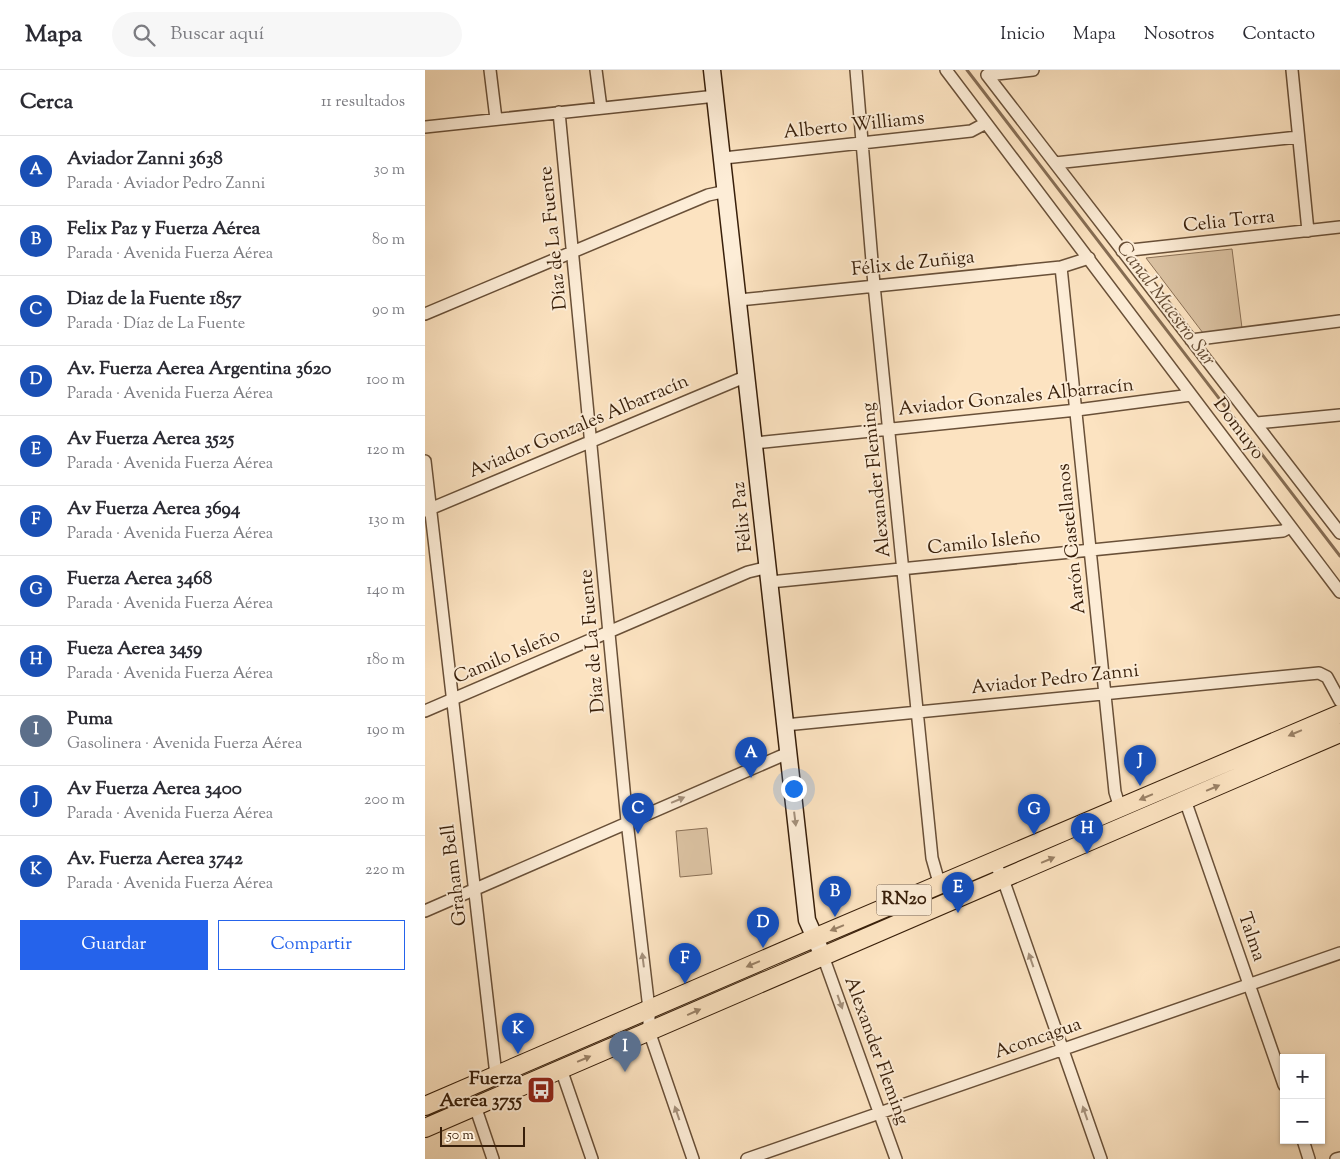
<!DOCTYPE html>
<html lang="es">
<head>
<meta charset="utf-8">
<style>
  :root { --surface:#fff; --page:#f7f7f7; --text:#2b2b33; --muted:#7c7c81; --line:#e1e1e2; --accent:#2563eb }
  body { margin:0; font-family:"Sorts Mill Goudy",serif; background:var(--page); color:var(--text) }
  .controls { position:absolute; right:15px; bottom:15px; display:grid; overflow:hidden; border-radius:0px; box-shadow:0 1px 4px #0004 }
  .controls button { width:45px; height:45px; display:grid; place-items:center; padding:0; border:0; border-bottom:1px solid var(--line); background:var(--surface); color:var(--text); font:25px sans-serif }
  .scale { position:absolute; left:15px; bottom:12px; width:85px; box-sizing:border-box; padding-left:5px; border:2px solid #381f0a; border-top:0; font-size:14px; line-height:18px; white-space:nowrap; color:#381f0a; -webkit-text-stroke:4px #fdedd7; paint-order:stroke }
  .you { position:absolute; left:368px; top:718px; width:18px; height:18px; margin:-12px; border:4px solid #fff; border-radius:50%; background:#1a73e8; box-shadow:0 0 0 8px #1a73e833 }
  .badge { display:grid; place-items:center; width:32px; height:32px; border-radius:50%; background:var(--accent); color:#fff; font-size:16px; font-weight:700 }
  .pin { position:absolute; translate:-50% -41px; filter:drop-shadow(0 1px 2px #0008) }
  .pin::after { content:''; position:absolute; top:26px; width:18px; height:15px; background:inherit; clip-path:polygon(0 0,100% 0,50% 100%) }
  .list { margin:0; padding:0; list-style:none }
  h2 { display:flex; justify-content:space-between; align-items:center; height:65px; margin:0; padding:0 20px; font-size:21px }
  h2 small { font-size:16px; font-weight:400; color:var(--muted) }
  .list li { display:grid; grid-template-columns:32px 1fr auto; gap:15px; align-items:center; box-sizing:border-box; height:70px; padding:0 20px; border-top:1px solid var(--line) }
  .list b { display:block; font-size:19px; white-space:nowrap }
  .list p { margin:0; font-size:16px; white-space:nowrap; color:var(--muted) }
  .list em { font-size:16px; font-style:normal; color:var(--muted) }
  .actions { display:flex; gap:10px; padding:15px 20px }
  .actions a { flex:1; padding:11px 0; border:1px solid var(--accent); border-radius:0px; text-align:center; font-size:18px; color:var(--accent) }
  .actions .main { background:var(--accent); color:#fff }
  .icon { flex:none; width:28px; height:28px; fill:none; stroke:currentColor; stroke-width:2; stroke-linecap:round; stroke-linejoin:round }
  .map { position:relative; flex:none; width:915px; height:1089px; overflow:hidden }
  header { display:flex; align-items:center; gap:30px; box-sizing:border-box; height:70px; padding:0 25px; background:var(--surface); border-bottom:1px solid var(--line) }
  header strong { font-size:24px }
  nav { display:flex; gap:28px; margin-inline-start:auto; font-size:18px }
  .search { width:350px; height:45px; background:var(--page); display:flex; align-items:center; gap:12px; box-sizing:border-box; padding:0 18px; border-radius:28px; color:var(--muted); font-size:19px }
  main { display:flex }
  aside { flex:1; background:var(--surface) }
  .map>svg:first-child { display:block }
  .park { fill:#dbc2a2; stroke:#8a7056 }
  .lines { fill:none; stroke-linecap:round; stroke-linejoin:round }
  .stream { stroke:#856c53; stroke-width:3 }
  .street-casing { stroke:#695038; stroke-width:14 }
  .secondary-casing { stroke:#381f0a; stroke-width:19 }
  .primary-casing { stroke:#381f0a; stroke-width:20 }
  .street { stroke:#fdedd7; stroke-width:11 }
  .secondary { stroke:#fdedd7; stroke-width:16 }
  .primary { stroke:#fce3c1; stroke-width:18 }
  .oneway { fill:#9a8166 }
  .oneway2 { fill:#a4907b }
  .labels { text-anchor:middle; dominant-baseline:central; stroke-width:4; stroke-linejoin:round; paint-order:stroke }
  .shield { fill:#fdedd7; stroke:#735d48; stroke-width:1 }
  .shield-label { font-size:18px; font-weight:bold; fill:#381f0a }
  .street-label { font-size:19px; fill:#381f0a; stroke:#fdedd7 }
  .poi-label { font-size:19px; font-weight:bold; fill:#381f0a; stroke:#fdedd7; text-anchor:end }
  .water-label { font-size:20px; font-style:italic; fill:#654c34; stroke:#fdedd7 }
</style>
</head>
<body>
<header>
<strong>Mapa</strong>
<div class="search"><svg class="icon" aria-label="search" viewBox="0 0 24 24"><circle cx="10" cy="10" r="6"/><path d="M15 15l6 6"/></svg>Buscar aquí</div>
<nav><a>Inicio</a><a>Mapa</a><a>Nosotros</a><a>Contacto</a></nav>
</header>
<main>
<aside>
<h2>Cerca<small>11 resultados</small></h2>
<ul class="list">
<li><span class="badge" style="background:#1a4fb4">A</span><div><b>Aviador Zanni 3638</b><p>Parada · Aviador Pedro Zanni</p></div><em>30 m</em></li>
<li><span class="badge" style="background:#1a4fb4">B</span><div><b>Felix Paz y Fuerza Aérea</b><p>Parada · Avenida Fuerza Aérea</p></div><em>80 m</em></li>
<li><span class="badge" style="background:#1a4fb4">C</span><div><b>Diaz de la Fuente 1857</b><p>Parada · Díaz de La Fuente</p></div><em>90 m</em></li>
<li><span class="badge" style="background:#1a4fb4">D</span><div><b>Av. Fuerza Aerea Argentina 3620</b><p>Parada · Avenida Fuerza Aérea</p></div><em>100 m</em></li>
<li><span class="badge" style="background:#1a4fb4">E</span><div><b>Av Fuerza Aerea 3525</b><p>Parada · Avenida Fuerza Aérea</p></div><em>120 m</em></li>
<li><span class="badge" style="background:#1a4fb4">F</span><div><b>Av Fuerza Aerea 3694</b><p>Parada · Avenida Fuerza Aérea</p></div><em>130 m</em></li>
<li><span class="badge" style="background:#1a4fb4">G</span><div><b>Fuerza Aerea 3468</b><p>Parada · Avenida Fuerza Aérea</p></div><em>140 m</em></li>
<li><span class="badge" style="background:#1a4fb4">H</span><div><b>Fueza Aerea 3459</b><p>Parada · Avenida Fuerza Aérea</p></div><em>180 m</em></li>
<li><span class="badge" style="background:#5c6f8a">I</span><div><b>Puma</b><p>Gasolinera · Avenida Fuerza Aérea</p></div><em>190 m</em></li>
<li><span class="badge" style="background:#1a4fb4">J</span><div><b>Av Fuerza Aerea 3400</b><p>Parada · Avenida Fuerza Aérea</p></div><em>200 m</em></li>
<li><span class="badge" style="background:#1a4fb4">K</span><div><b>Av. Fuerza Aerea 3742</b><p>Parada · Avenida Fuerza Aérea</p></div><em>220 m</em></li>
</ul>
<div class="actions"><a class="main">Guardar</a><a>Compartir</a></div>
</aside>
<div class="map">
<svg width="915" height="1089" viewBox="0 0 915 1089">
  <rect width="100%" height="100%" fill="#fce3c1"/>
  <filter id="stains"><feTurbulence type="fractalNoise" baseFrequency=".004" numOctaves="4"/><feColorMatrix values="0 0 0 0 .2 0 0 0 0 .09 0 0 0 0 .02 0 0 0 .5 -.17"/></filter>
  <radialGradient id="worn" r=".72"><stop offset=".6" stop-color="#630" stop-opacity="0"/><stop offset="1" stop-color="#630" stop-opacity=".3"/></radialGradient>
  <path class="park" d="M 807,179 L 817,258 L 778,263 L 721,188 Z
    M 282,758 L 287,804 L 255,807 L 251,761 Z"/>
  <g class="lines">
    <path class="stream" d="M 542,0 L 915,486"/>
    <defs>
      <path id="street" d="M 65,0 L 71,49
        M 171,0 L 176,38
        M 431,0 L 449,215 L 507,788 L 515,816
        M 521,0 L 915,522
        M 867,0 L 883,161
        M 562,5 L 915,463
        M 562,5 L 608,0
        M 134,42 L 202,751 L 224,939 L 224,961 L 268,1089
        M 0,57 L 291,26
        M 299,88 L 546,61 L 561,53
        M 630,93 L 873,67
        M 697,181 L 915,157
        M 636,197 L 690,722 L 695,738
        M 314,230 L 636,197 L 664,188
        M 0,244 L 283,125 L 302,121
        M 766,270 L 915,251
        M 832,353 L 915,345
        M 330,373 L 652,340 L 766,325
        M 0,391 L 71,1005
        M 0,441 L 322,306
        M 345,512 L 858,461 L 865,457
        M 0,641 L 323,502 L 344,497
        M 360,655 L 894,603 L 902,607 L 915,631
        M 760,730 L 859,1015
        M 569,792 L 578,809 L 676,1089
        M 0,841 L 363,683
        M 398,886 L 471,1089
        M 136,999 L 167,1089
        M 50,1036 L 68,1089
        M 878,1070 L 884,1089
        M 322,1089 L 915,883
        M 911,1089 L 915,1088"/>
      <path id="secondary" d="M 287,0 L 382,850 L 398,886"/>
      <path id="primary" d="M 0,1036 L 389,868 L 915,644
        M 0,1058 L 915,663"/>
    </defs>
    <use href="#street" class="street-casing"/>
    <use href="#secondary" class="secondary-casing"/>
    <use href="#primary" class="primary-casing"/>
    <use href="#street" class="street"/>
    <use href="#secondary" class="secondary"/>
    <use href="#primary" class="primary"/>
  </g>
  <defs><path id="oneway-solid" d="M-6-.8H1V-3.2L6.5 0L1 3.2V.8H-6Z" transform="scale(1.25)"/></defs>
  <g class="oneway">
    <use href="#oneway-solid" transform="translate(870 663) rotate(157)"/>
    <use href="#oneway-solid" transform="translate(788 718) rotate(-23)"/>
    <use href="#oneway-solid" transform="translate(721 727) rotate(157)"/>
    <use href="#oneway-solid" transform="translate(623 790) rotate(-23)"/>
    <use href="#oneway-solid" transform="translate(412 858) rotate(158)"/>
    <use href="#oneway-solid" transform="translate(328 894) rotate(157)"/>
    <use href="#oneway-solid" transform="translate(269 942) rotate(-24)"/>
    <use href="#oneway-solid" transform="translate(159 989) rotate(-23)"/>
  </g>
  <g class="oneway2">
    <use href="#oneway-solid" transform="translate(253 730) rotate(-23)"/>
    <use href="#oneway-solid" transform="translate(370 749) rotate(83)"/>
    <use href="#oneway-solid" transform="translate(218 890) rotate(-97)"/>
    <use href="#oneway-solid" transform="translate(606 890) rotate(-109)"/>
    <use href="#oneway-solid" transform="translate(415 932) rotate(70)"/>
    <use href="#oneway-solid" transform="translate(252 1043) rotate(-109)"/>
    <use href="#oneway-solid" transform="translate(660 1043) rotate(-109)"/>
  </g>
  <defs>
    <symbol id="bus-square" viewBox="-11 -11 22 22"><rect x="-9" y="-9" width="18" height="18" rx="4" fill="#8f2418" stroke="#fdedd7"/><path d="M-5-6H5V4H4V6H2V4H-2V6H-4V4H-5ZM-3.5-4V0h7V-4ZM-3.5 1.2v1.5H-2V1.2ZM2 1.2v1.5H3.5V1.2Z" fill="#fff"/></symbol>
  </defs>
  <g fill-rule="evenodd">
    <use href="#bus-square" x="100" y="1004" width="32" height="32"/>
  </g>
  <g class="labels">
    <rect class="shield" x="451.5" y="814.5" width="55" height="31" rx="4"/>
    <g class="shield-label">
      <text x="479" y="830">RN20</text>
    </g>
    <g class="street-label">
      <text transform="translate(429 56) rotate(-6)">Alberto Williams</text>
      <text transform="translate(804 152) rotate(-6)">Celia Torra</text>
      <text transform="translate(129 168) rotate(-96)">Díaz de La Fuente</text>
      <text transform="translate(488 194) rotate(-6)">Félix de Zuñiga</text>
      <text transform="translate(591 328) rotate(-6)">Aviador Gonzales Albarracín</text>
      <text transform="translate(154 357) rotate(-23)">Aviador Gonzales Albarracín</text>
      <text transform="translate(813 359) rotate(53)">Domuyo</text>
      <text transform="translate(452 410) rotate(-96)">Alexander Fleming</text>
      <text transform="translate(318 447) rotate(-96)">Félix Paz</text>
      <text transform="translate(647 469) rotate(-96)">Aarón Castellanos</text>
      <text transform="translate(559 473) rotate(-6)">Camilo Isleño</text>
      <text transform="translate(168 571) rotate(-95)">Díaz de La Fuente</text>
      <text transform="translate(82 587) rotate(-23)">Camilo Isleño</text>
      <text transform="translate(630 610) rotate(-6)">Aviador Pedro Zanni</text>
      <text transform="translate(30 805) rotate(-97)">Graham Bell</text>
      <text transform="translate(826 867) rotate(71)">Talma</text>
      <text transform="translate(613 969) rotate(-19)">Aconcagua</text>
      <text transform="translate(451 981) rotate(70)">Alexander Fleming</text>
    </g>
    <g class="poi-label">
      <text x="97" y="1009">Fuerza<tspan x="97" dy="22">Aerea 3755</tspan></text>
    </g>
    <g class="water-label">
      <text transform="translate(740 234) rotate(53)">Canal Maestro Sur</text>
    </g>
  </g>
  <rect width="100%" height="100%" filter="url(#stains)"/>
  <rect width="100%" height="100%" fill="url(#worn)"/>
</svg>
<div class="controls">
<button>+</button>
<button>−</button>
</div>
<div class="scale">50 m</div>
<div class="you"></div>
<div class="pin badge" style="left:326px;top:708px;background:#1a4fb4">A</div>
<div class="pin badge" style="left:410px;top:847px;background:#1a4fb4">B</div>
<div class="pin badge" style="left:213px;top:764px;background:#1a4fb4">C</div>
<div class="pin badge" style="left:338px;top:878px;background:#1a4fb4">D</div>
<div class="pin badge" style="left:533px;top:843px;background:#1a4fb4">E</div>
<div class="pin badge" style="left:260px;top:914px;background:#1a4fb4">F</div>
<div class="pin badge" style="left:609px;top:765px;background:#1a4fb4">G</div>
<div class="pin badge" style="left:662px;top:784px;background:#1a4fb4">H</div>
<div class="pin badge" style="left:200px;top:1002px;background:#5c6f8a">I</div>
<div class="pin badge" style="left:715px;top:716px;background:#1a4fb4">J</div>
<div class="pin badge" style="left:93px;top:984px;background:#1a4fb4">K</div>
</div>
</main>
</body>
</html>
